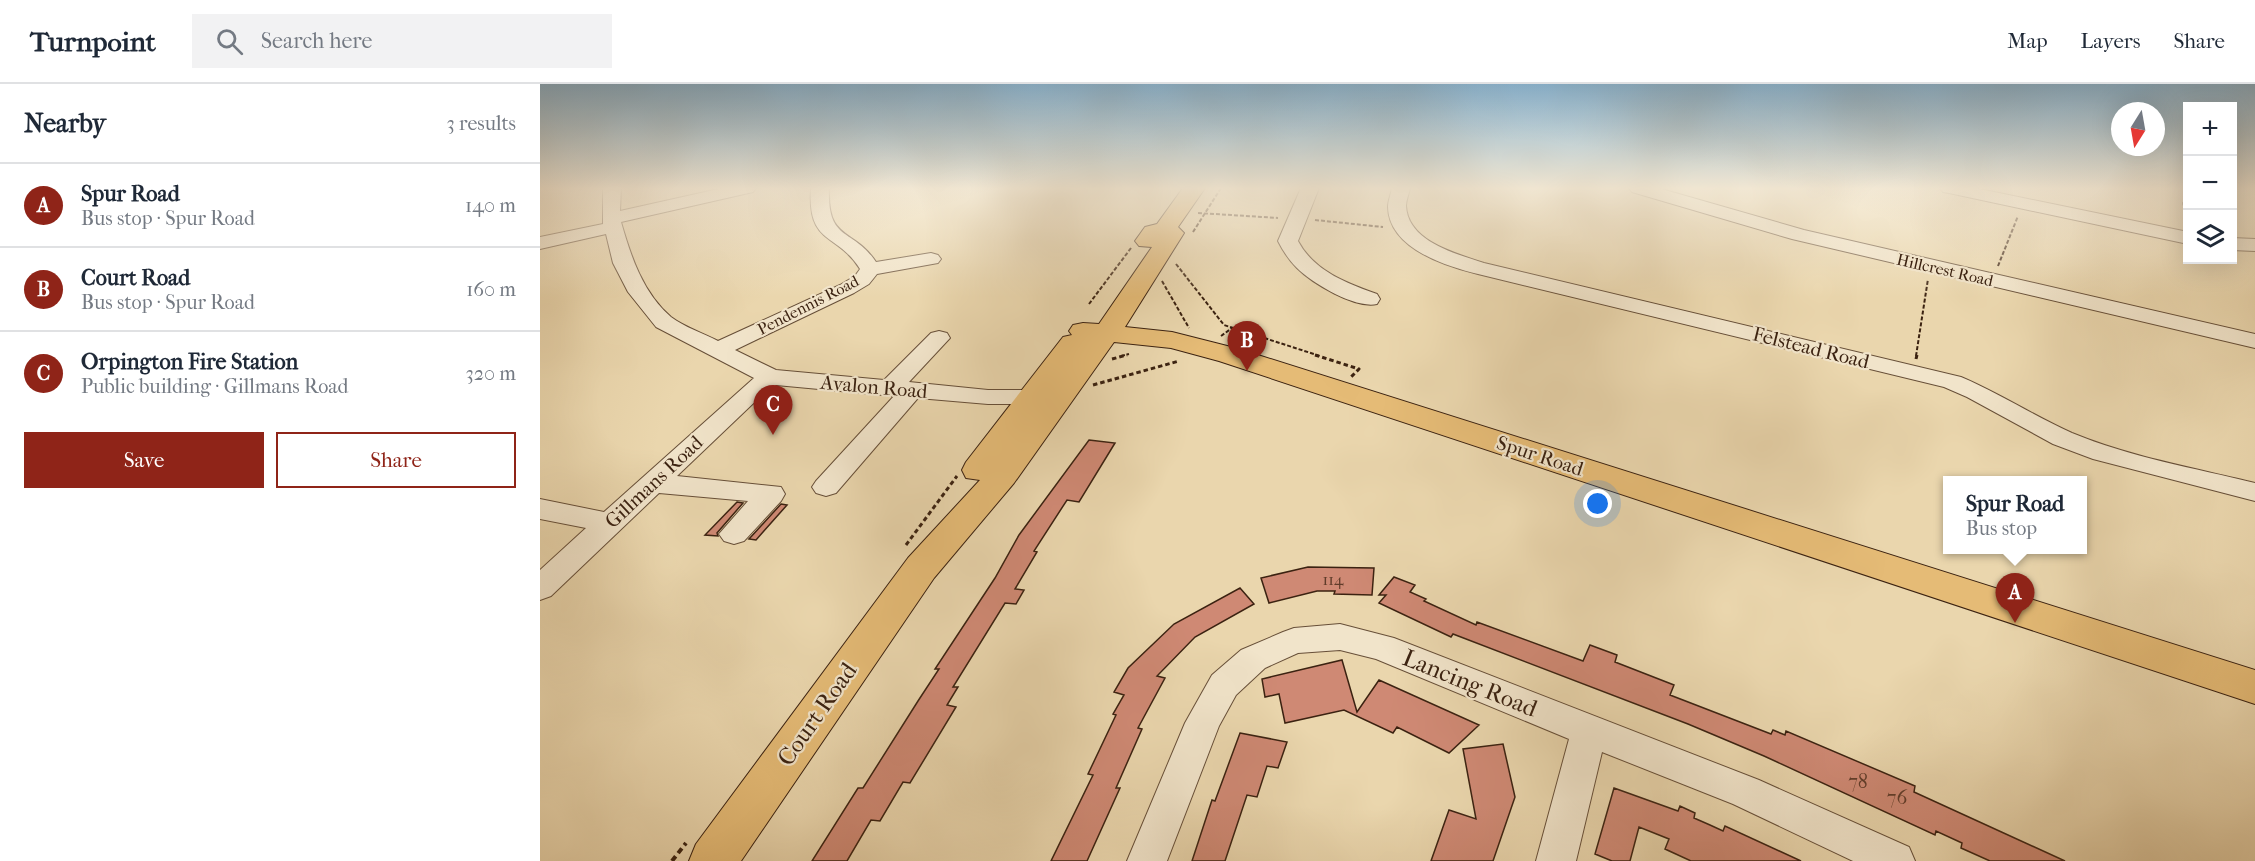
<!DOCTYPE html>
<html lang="en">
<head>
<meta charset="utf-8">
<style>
  :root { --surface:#fff; --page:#f2f2f3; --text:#1f2937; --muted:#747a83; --line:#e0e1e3; --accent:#8f2418 }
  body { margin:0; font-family:"IM FELL French Canon",serif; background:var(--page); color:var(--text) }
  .controls { position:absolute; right:18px; top:18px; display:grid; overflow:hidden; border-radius:0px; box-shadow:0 6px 24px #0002 }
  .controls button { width:54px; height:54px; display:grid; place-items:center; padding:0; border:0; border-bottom:2px solid var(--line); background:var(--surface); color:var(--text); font:30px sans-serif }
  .compass { position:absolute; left:1571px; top:18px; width:54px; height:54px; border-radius:50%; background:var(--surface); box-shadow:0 6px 24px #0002; rotate:191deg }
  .you { position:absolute; left:1058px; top:420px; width:21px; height:21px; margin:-15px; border:4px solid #fff; border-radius:50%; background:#1a73e8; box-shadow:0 0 0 9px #1a73e833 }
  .badge { display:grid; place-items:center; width:39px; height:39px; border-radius:50%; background:var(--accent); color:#fff; font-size:20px; font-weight:700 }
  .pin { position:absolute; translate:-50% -50px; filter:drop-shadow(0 2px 3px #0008) }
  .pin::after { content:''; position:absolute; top:32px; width:21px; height:18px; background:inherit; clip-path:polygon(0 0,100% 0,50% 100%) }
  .popup { position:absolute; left:1403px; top:392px; width:144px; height:78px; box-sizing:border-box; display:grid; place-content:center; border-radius:0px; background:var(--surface); filter:drop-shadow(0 2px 4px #0005); font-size:20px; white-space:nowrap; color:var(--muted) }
  .popup b { font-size:22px; color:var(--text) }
  .popup::after { content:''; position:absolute; left:50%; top:100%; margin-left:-12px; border:12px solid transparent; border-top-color:var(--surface) }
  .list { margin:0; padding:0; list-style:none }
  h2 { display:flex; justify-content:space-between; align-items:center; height:78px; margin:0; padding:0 24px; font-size:26px }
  h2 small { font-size:20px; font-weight:400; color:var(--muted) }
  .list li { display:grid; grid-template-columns:39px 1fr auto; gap:18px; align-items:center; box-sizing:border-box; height:84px; padding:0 24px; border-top:2px solid var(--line) }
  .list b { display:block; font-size:22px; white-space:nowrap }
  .list p { margin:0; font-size:20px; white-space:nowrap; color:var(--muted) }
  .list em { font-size:20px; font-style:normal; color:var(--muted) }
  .actions { display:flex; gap:12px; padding:18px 24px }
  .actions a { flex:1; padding:14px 0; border:2px solid var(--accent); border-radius:0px; text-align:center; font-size:21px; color:var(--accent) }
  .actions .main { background:var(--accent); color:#fff }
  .icon { flex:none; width:33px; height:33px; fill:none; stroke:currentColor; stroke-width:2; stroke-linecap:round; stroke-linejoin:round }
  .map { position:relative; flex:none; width:1715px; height:777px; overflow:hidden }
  header { display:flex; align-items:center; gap:36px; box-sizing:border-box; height:84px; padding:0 30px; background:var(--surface); border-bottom:2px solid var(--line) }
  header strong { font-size:28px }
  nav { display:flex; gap:33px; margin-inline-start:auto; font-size:21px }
  .search { width:420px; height:54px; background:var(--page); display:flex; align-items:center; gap:15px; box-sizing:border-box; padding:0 21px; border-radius:0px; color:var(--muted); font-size:22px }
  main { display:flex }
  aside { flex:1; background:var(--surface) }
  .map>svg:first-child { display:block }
  .building { fill:#cf8974; stroke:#3b2211; stroke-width:1.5 }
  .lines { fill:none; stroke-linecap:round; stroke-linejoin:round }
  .minor-casing { stroke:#674f38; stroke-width:2 }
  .major-casing { stroke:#3b2211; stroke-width:2 }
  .path-far2 { stroke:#3b2211; stroke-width:2; stroke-dasharray:4 2; stroke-linecap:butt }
  .path-far1 { stroke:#3b2211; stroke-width:3; stroke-dasharray:4.5 3; stroke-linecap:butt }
  .path { stroke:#3b2211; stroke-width:4; stroke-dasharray:6 4; stroke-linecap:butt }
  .minor { fill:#f1e4ca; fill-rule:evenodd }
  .major { fill:#e5bb76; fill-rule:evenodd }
  .labels { text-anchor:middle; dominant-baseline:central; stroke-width:4.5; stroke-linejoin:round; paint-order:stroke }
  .far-street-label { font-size:16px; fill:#3b2211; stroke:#f1e4ca }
  .number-label { font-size:16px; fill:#603c2a }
  .street-label { font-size:20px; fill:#3b2211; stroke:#f1e4ca }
  .near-number-label { font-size:20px; fill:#603c2a }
  .near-street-label { font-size:24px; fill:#3b2211; stroke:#f1e4ca }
</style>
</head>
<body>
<header>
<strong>Turnpoint</strong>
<div class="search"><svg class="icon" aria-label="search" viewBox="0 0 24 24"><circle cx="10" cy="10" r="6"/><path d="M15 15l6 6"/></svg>Search here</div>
<nav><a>Map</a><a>Layers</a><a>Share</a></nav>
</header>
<main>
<aside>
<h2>Nearby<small>3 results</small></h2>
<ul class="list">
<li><span class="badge">A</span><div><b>Spur Road</b><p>Bus stop · Spur Road</p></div><em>140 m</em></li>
<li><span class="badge">B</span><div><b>Court Road</b><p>Bus stop · Spur Road</p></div><em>160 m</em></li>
<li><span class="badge">C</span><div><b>Orpington Fire Station</b><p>Public building · Gillmans Road</p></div><em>320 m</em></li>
</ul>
<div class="actions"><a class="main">Save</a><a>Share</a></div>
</aside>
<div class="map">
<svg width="1715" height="777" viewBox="0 0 1715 777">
  <rect width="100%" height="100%" fill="#ead6ad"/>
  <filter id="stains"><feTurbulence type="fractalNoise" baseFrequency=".00333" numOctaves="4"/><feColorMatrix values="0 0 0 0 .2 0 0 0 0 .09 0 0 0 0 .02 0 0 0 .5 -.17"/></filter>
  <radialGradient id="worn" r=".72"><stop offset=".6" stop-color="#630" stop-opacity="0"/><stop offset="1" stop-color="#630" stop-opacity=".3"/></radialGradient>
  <path class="building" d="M 549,356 L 575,359 L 539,418 L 527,416 L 494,467 L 497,468 L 475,505 L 484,506 L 476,520 L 465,519 L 413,603 L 418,603 L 407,621 L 416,623 L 370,699 L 363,698 L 340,737 L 331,736 L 307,777 L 272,777 L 318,704 L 323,704 L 378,617 L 399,585 L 395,585 L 455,494 L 479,451 Z
    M 197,418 L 203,419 L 177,449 L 178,452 L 165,451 Z
    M 241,420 L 247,421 L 216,456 L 209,455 Z
    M 768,483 L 834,484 L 832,511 L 794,510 L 795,507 L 777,507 L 729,519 L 721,494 Z
    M 854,493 L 875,501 L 870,508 L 886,515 L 884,517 L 936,541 L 937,538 L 1043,577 L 1050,561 L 1077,571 L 1075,578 L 1134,601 L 1130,611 L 1231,650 L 1233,646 L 1245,651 L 1246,647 L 1375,702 L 1374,708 L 1525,777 L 1450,777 L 1421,764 L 1422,759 L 1396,747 L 1395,751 L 1224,672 L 1148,640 L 913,550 L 911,553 L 839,519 L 846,511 L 839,511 Z
    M 700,504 L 714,520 L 655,553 L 617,592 L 625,594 L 598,644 L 602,645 L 576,704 L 580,704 L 547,777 L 511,777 L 553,691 L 548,690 L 576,631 L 573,630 L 584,611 L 574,608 L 588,584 L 634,540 Z
    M 802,576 L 817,628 L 839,596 L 939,641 L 909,669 L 857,643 L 853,649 L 804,626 L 745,639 L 739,610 L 725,613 L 722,595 Z
    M 700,649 L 747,658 L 738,684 L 727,682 L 717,713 L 707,711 L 685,777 L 652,777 L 672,716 L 675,717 Z
    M 963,660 L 975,713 L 953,777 L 891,777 L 909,726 L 936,735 L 923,665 Z
    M 1074,704 L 1138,727 L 1140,722 L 1155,729 L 1154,734 L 1170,741 L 1183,747 L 1185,742 L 1261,777 L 1151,777 L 1125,765 L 1129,755 L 1099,743 L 1090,777 L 1072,777 L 1055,770 Z"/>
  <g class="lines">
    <defs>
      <path id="minor" d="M 63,104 L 81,104 L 80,127 L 183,104 L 216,104 L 213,108 L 81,138 C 91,173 103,209 131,233 C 144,243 163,249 178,257 L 300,201 L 315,192 L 320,185 C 297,148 267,162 271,104 L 289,104 C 287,159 313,143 336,178 L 391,169 L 398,171 L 401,175 L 398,179 L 337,190 L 329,200 L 314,209 L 195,266 L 236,286 L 344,296 L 391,249 L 399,247 L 407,249 L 410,254 L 369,298 L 448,306 L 511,306 L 520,308 L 523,313 L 520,318 L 511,320 L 448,320 L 378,314 L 296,409 L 286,412 L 276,409 L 272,403 L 276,397 L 354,312 L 236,301 L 222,311 L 137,392 L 241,403 L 245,410 L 241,417 L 204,457 L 194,460 L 184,457 L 179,450 L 208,417 L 119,409 L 11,512 L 0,516 L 0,486 L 46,444 L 0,435 L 0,415 L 64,428 L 214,294 L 116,243 L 88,208 L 73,179 L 66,150 L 0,165 L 0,153 L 63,140 Z
        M 761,104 L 779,104 L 758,157 C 774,187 806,199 837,210 L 840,215 L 837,220 C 815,225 772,199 757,184 C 749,176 743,167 738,157 Z
        M 852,104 L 870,104 C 869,110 866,116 866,122 C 868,158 917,170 944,179 L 1421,293 C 1459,309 1494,332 1532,349 C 1590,373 1654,384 1715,399 L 1715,417 L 1553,375 L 1513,360 L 1427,313 L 1404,303 L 938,190 C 905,182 849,164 848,123 C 848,117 851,110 852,104 Z
        M 1089,104 L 1118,104 L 1264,146 L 1715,250 L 1715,264 L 1252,155 L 1092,108 Z
        M 1400,104 L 1435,104 L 1648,148 L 1648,160 L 1409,109 L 1403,108 Z
        M 1692,154 L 1715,155 L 1715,167 L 1692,166 Z
        M 800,540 L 854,554 L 1219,696 L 1369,763 L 1375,777 L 1313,777 L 1193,720 L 1062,668 L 1036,777 L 996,777 L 1029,655 L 836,575 L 800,566 L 758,569 L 725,584 L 696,611 L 679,642 L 627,777 L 587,777 L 645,639 L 672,591 L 701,566 L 743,548 L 754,544 Z"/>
      <path id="major" d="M 643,104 L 665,104 L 638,143 L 644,149 L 585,243 L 632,248 L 699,265 L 1715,586 L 1715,620 L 679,277 L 631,264 L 574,258 L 474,399 L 394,494 L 201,777 L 149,777 L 156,760 L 368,474 L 440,396 L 426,394 L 422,386 L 426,378 L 523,253 L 532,251 L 529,247 L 533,241 L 543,239 L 559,240 L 612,163 L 599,162 L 595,157 L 605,143 L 617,140 Z"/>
    </defs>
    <use href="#minor" class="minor-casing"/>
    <use href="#major" class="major-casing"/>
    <path class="path-far2" d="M 658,129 L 738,134
      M 775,136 L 843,143
      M 1647,139 L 1643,119 L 1648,114
      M 653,148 L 681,104
      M 636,180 L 684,241 L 780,272
      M 1458,182 L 1478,132
      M 622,197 L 649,244
      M 549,220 L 591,164
      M 681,252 L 692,244
      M 581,272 L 589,270
      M 1376,272 L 1388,195"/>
    <path class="path-far1" d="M 775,271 L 819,285 L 811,293
      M 572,275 L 587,271
      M 1376,275 L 1377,271
      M 553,301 L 639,277
      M 366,461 L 417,392"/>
    <path class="path" d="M 132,777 L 146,759"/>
    <use href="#minor" class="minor"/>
    <use href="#major" class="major"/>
  </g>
  <linearGradient id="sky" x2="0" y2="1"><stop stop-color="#89b5d3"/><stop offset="0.49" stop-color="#f6edda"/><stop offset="1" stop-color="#f6edda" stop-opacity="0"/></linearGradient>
  <rect width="1715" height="213" fill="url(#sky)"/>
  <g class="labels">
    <g class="far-street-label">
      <text transform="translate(1405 186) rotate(13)">Hillcrest Road</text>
      <text transform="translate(268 221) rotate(-27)">Pendennis Road</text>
    </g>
    <g class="number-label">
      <text x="793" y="495">114</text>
    </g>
    <g class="street-label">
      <text transform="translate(1271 264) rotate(14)">Felstead Road</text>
      <text transform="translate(334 303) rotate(5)">Avalon Road</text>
      <text transform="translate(1000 372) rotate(18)">Spur Road</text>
      <text transform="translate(114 398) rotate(-43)">Gillmans Road</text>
    </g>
    <g class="near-number-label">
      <text x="1318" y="697">78</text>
      <text x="1357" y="713">76</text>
    </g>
    <g class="near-street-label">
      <text transform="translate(930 599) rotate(22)">Lancing Road</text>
      <text transform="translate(277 630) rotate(-55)">Court Road</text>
    </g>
  </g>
  <rect width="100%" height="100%" filter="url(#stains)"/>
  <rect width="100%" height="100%" fill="url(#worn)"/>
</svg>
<div class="controls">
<button>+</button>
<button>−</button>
<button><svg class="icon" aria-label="layers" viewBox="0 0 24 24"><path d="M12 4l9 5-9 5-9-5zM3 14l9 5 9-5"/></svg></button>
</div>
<svg class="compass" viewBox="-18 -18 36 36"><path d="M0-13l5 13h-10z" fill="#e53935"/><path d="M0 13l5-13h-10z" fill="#747a83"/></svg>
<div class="you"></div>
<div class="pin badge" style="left:1475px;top:539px">A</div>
<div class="popup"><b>Spur Road</b>Bus stop</div>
<div class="pin badge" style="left:707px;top:287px">B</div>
<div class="pin badge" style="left:233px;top:351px">C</div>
</div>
</main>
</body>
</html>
